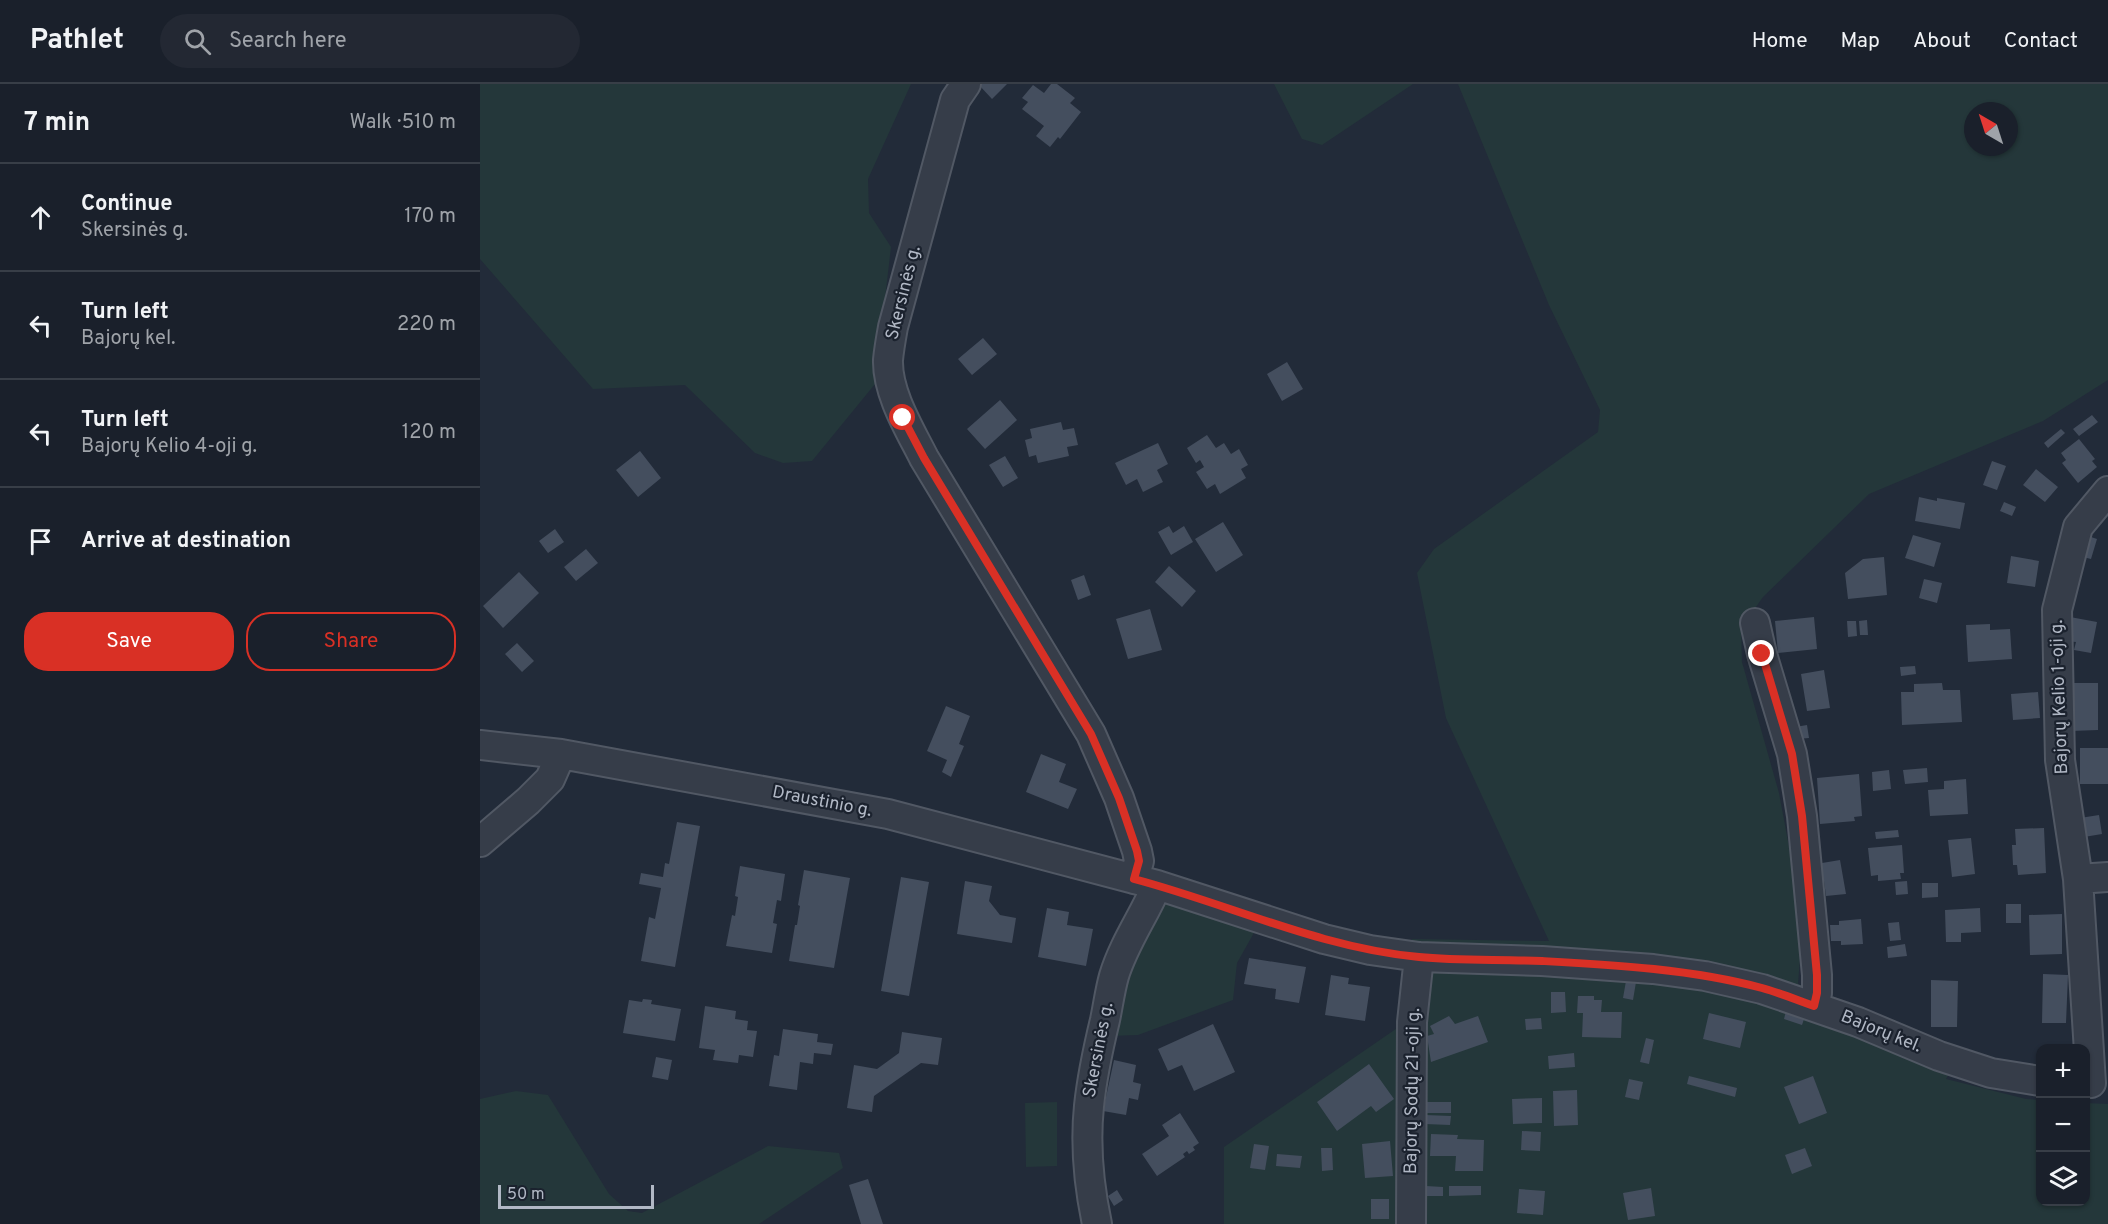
<!DOCTYPE html>
<html lang="en">
<head>
<meta charset="utf-8">
<style>
  :root { --surface:#1a202b; --page:#232833; --text:#f1f3f6; --muted:#9fa3a9; --line:#383e47; --accent:#d93025 }
  body { margin:0; font-family:Overpass,sans-serif; background:var(--page); color:var(--text) }
  .controls { position:absolute; right:18px; bottom:18px; display:grid; overflow:hidden; border-radius:12px; box-shadow:0 2px 4px #0004 }
  .controls button { width:54px; height:54px; display:grid; place-items:center; padding:0; border:0; border-bottom:2px solid var(--line); background:var(--surface); color:var(--text); font:30px sans-serif }
  .compass { position:absolute; left:1484px; top:18px; width:54px; height:54px; border-radius:50%; background:var(--surface); box-shadow:0 2px 4px #0004; rotate:321deg }
  .scale { position:absolute; left:18px; bottom:15px; width:156px; box-sizing:border-box; padding-left:6px; border:3px solid #b1b8c5; border-top:0; font-size:16px; line-height:21px; white-space:nowrap; color:#b1b8c5; -webkit-text-stroke:4px #1b222e; paint-order:stroke }
  .stop { position:absolute; width:18px; height:18px; margin:-14px; border:4px solid #d93025; border-radius:50%; background:#fff }
  .stop.end { background:#d93025; border-color:#fff; box-shadow:0 2px 6px #0008 }
  .list { margin:0; padding:0; list-style:none }
  h2 { display:flex; justify-content:space-between; align-items:center; height:78px; margin:0; padding:0 24px; font-size:26px }
  h2 small { font-size:20px; font-weight:400; color:var(--muted) }
  .list li { display:grid; grid-template-columns:39px 1fr auto; gap:18px; align-items:center; box-sizing:border-box; height:108px; padding:0 24px; border-top:2px solid var(--line) }
  .list b { display:block; font-size:22px; white-space:nowrap }
  .list p { margin:0; font-size:20px; white-space:nowrap; color:var(--muted) }
  .list em { font-size:20px; font-style:normal; color:var(--muted) }
  .actions { display:flex; gap:12px; padding:18px 24px }
  .actions a { flex:1; padding:14px 0; border:2px solid var(--accent); border-radius:24px; text-align:center; font-size:21px; color:var(--accent) }
  .actions .main { background:var(--accent); color:#fff }
  .icon { flex:none; width:33px; height:33px; fill:none; stroke:currentColor; stroke-width:2; stroke-linecap:round; stroke-linejoin:round }
  .map { position:relative; flex:none; width:1628px; height:1140px; overflow:hidden }
  header { display:flex; align-items:center; gap:36px; box-sizing:border-box; height:84px; padding:0 30px; background:var(--surface); border-bottom:2px solid var(--line) }
  header strong { font-size:28px }
  nav { display:flex; gap:33px; margin-inline-start:auto; font-size:21px }
  .search { width:420px; height:54px; background:var(--page); display:flex; align-items:center; gap:15px; box-sizing:border-box; padding:0 21px; border-radius:33px; color:var(--muted); font-size:22px }
  main { display:flex }
  aside { flex:1; background:var(--surface) }
  .map>svg:first-child { display:block }
  .green { fill:#24373a; fill-rule:evenodd }
  .building { fill:#444e5e }
  .lines { fill:none; stroke-linecap:round; stroke-linejoin:round }
  .minor-casing { stroke:#515864; stroke-width:32 }
  .minor { stroke:#363d49; stroke-width:28 }
  .route { stroke:#d93025; stroke-width:8 }
  .labels { text-anchor:middle; dominant-baseline:central; stroke-width:4.5; stroke-linejoin:round; paint-order:stroke }
  .street-label { font-size:18px; fill:#b1b8c5; stroke:#1b222e }
</style>
</head>
<body>
<header>
<strong>Pathlet</strong>
<div class="search"><svg class="icon" aria-label="search" viewBox="0 0 24 24"><circle cx="10" cy="10" r="6"/><path d="M15 15l6 6"/></svg>Search here</div>
<nav><a>Home</a><a>Map</a><a>About</a><a>Contact</a></nav>
</header>
<main>
<aside>
<h2>7 min<small>Walk · 510 m</small></h2>
<ul class="list">
<li><svg class="icon" aria-label="ahead" viewBox="0 0 24 24"><path d="M12 20V5M6 11l6-6 6 6"/></svg><div><b>Continue</b><p>Skersinės g.</p></div><em>170 m</em></li>
<li><svg class="icon" aria-label="left" viewBox="0 0 24 24"><path d="M17 20v-9H6M10 6l-5 5 5 5"/></svg><div><b>Turn left</b><p>Bajorų kel.</p></div><em>220 m</em></li>
<li><svg class="icon" aria-label="left" viewBox="0 0 24 24"><path d="M17 20v-9H6M10 6l-5 5 5 5"/></svg><div><b>Turn left</b><p>Bajorų Kelio 4-oji g.</p></div><em>120 m</em></li>
<li><svg class="icon" aria-label="arrive" viewBox="0 0 24 24"><path d="M6 21V4h12l-3 4 3 4H6"/></svg><div><b>Arrive at destination</b></div></li>
</ul>
<div class="actions"><a class="main">Save</a><a>Share</a></div>
</aside>
<div class="map">
<svg width="1628" height="1140" viewBox="0 0 1628 1140">
  <rect width="100%" height="100%" fill="#222b39"/>
  <path class="green" d="M 0,0 L 431,0 L 388,95 L 389,129 L 411,163 L 395,300 L 332,377 L 303,379 L 275,369 L 205,301 L 113,305 L 0,175 Z
    M 794,0 L 933,0 L 842,61 L 822,55 Z
    M 978,0 L 1628,0 L 1628,296 L 1563,337 L 1389,410 L 1283,513 L 1261,544 L 1262,578 L 1299,709 L 1316,800 L 1320,874 L 1318,900 L 1483,967 L 1466,995 L 1546,1015 L 1560,1016 L 1560,1118 L 1606,1118 L 1606,1019 L 1628,1020 L 1628,1140 L 744,1140 L 744,1063 L 926,938 L 928,883 L 932,855 L 1069,857 L 966,634 L 937,489 L 954,465 L 1118,348 L 1120,326 L 1069,221 ZM 1493,27 L 1529,27 L 1529,63 L 1493,63 Z
    M 692,818 L 775,847 L 757,879 L 753,916 L 658,951 L 630,952 L 645,887 L 674,831 L 684,820 Z
    M 36,1007 L 68,1011 L 129,1110 L 148,1127 L 162,1129 L 288,1062 L 359,1069 L 363,1084 L 279,1140 L 0,1140 L 0,1015 Z
    M 577,1018 L 577,1082 L 546,1083 L 545,1019 Z"/>
  <path class="building" d="M 500,0 L 527,0 L 512,15 L 499,1 Z
    M 571,0 L 577,0 L 595,14 L 590,19 L 601,28 L 580,55 L 578,53 L 570,63 L 556,52 L 564,42 L 542,25 L 548,18 L 542,14 L 553,1 L 564,9 Z
    M 503,254 L 517,270 L 492,291 L 478,275 Z
    M 807,278 L 823,305 L 802,317 L 787,290 Z
    M 520,316 L 537,336 L 505,365 L 487,345 Z
    M 1612,331 L 1618,338 L 1599,352 L 1593,345 Z
    M 581,338 L 583,346 L 594,344 L 598,361 L 587,363 L 589,372 L 558,379 L 556,371 L 549,373 L 545,356 L 552,354 L 550,345 Z
    M 1581,345 L 1585,349 L 1568,364 L 1564,359 Z
    M 727,351 L 736,364 L 744,359 L 751,370 L 759,365 L 768,381 L 761,385 L 766,394 L 740,410 L 735,400 L 727,405 L 716,388 L 724,383 L 720,376 L 716,379 L 707,364 Z
    M 1599,355 L 1615,375 L 1612,377 L 1617,383 L 1598,399 L 1582,379 L 1586,376 L 1581,369 Z
    M 678,359 L 688,380 L 677,386 L 683,398 L 663,408 L 657,395 L 646,401 L 635,379 Z
    M 160,367 L 181,394 L 158,413 L 136,386 Z
    M 525,372 L 538,394 L 523,403 L 509,381 Z
    M 1512,377 L 1526,382 L 1517,406 L 1503,401 Z
    M 1556,385 L 1578,403 L 1565,418 L 1543,401 Z
    M 1439,413 L 1457,417 L 1457,414 L 1485,419 L 1480,445 L 1435,437 Z
    M 1524,418 L 1536,423 L 1532,432 L 1520,427 Z
    M 743,438 L 763,471 L 736,488 L 715,455 Z
    M 689,442 L 693,449 L 704,442 L 713,458 L 691,471 L 678,448 Z
    M 75,445 L 84,458 L 68,469 L 59,457 Z
    M 1433,451 L 1461,459 L 1454,483 L 1425,474 Z
    M 1605,451 L 1617,455 L 1611,475 L 1599,472 Z
    M 106,465 L 118,479 L 96,497 L 84,483 Z
    M 1531,472 L 1559,477 L 1555,503 L 1527,499 Z
    M 1404,473 L 1407,511 L 1368,515 L 1365,489 L 1383,475 Z
    M 689,482 L 716,507 L 702,523 L 675,498 Z
    M 39,488 L 59,509 L 23,544 L 3,522 Z
    M 604,491 L 611,511 L 598,516 L 591,496 Z
    M 1444,495 L 1462,499 L 1457,519 L 1439,514 Z
    M 670,525 L 682,566 L 648,575 L 636,535 Z
    M 1334,533 L 1337,565 L 1298,569 L 1295,537 Z
    M 1590,533 L 1617,538 L 1611,569 L 1594,566 L 1596,558 L 1586,557 Z
    M 1387,536 L 1388,551 L 1380,551 L 1379,537 Z
    M 1367,537 L 1376,537 L 1377,552 L 1368,553 Z
    M 1510,540 L 1510,546 L 1530,545 L 1532,575 L 1488,578 L 1486,541 Z
    M 37,559 L 54,577 L 42,588 L 25,570 Z
    M 1435,582 L 1436,590 L 1421,592 L 1420,583 Z
    M 1344,586 L 1350,624 L 1327,627 L 1321,590 Z
    M 1462,599 L 1463,606 L 1480,606 L 1482,638 L 1422,641 L 1421,608 L 1434,608 L 1434,600 Z
    M 1591,599 L 1618,599 L 1618,646 L 1591,647 Z
    M 1558,608 L 1560,634 L 1533,636 L 1531,610 Z
    M 466,622 L 490,632 L 479,660 L 484,662 L 471,693 L 462,688 L 467,676 L 447,667 Z
    M 1327,641 L 1329,654 L 1317,655 L 1315,643 Z
    M 1600,664 L 1628,664 L 1628,700 L 1600,700 Z
    M 561,670 L 586,680 L 579,698 L 597,705 L 588,725 L 546,708 Z
    M 1447,684 L 1448,698 L 1425,700 L 1423,686 Z
    M 1409,686 L 1411,705 L 1393,707 L 1392,688 Z
    M 1379,690 L 1382,732 L 1374,733 L 1375,737 L 1340,740 L 1337,694 Z
    M 1486,695 L 1488,730 L 1450,732 L 1448,706 L 1464,705 L 1464,697 Z
    M 1619,731 L 1622,750 L 1604,753 L 1600,734 Z
    M 197,738 L 220,742 L 195,883 L 161,877 L 169,833 L 175,835 L 181,804 L 159,800 L 161,789 L 183,793 L 185,779 L 189,780 Z
    M 1564,744 L 1566,789 L 1538,791 L 1537,781 L 1533,781 L 1532,761 L 1536,761 L 1535,745 Z
    M 1418,746 L 1419,753 L 1396,755 L 1395,748 Z
    M 1491,754 L 1495,790 L 1472,793 L 1468,756 Z
    M 1422,761 L 1424,789 L 1420,789 L 1421,795 L 1398,797 L 1398,791 L 1391,792 L 1388,764 Z
    M 1360,776 L 1366,810 L 1346,812 L 1344,797 L 1338,798 L 1336,780 Z
    M 260,782 L 305,790 L 301,817 L 297,816 L 293,839 L 297,840 L 292,869 L 246,862 L 252,831 L 255,832 L 258,813 L 255,812 Z
    M 324,786 L 370,794 L 354,884 L 309,877 L 315,841 L 317,841 L 320,822 L 318,821 Z
    M 421,793 L 449,798 L 429,912 L 401,907 Z
    M 485,797 L 512,802 L 509,817 L 520,831 L 536,834 L 532,859 L 477,850 Z
    M 1427,797 L 1428,810 L 1416,811 L 1415,798 Z
    M 1442,799 L 1458,799 L 1458,813 L 1442,814 Z
    M 1526,820 L 1541,820 L 1541,839 L 1526,839 Z
    M 567,824 L 589,828 L 587,841 L 613,845 L 606,882 L 558,873 Z
    M 1500,824 L 1501,848 L 1481,849 L 1481,858 L 1466,858 L 1465,826 Z
    M 1582,830 L 1582,870 L 1550,871 L 1549,831 Z
    M 1381,835 L 1383,860 L 1361,861 L 1361,857 L 1351,857 L 1350,841 L 1359,841 L 1359,837 Z
    M 1419,838 L 1421,856 L 1410,857 L 1408,839 Z
    M 1425,860 L 1427,872 L 1408,874 L 1407,863 Z
    M 769,874 L 826,883 L 819,919 L 795,915 L 796,905 L 764,900 Z
    M 1563,890 L 1588,891 L 1586,939 L 1562,939 Z
    M 851,891 L 869,894 L 868,900 L 890,903 L 885,937 L 845,931 Z
    M 1451,896 L 1478,897 L 1477,943 L 1451,943 Z
    M 1146,897 L 1156,898 L 1153,916 L 1143,914 Z
    M 1071,908 L 1085,908 L 1086,928 L 1071,929 Z
    M 1098,912 L 1114,912 L 1114,916 L 1122,916 L 1121,928 L 1142,928 L 1141,954 L 1102,953 L 1103,929 L 1097,929 Z
    M 163,915 L 172,916 L 171,920 L 201,925 L 195,957 L 143,949 L 149,916 L 162,918 Z
    M 225,922 L 256,927 L 255,935 L 268,937 L 267,946 L 277,947 L 273,973 L 259,971 L 258,979 L 233,976 L 235,966 L 219,964 Z
    M 1306,927 L 1325,932 L 1322,941 L 1304,935 Z
    M 1229,929 L 1266,938 L 1260,964 L 1223,955 Z
    M 969,932 L 975,940 L 998,932 L 1008,958 L 951,978 L 947,952 L 954,950 L 950,942 Z
    M 1061,934 L 1062,945 L 1046,946 L 1045,935 Z
    M 733,940 L 755,988 L 714,1007 L 702,981 L 688,987 L 678,965 Z
    M 303,945 L 338,950 L 337,958 L 353,960 L 351,971 L 334,969 L 333,980 L 320,978 L 317,1006 L 289,1002 L 294,971 L 299,972 Z
    M 422,948 L 462,954 L 458,981 L 441,979 L 394,1012 L 392,1028 L 367,1024 L 374,981 L 397,985 L 419,969 Z
    M 1166,954 L 1174,956 L 1169,980 L 1160,978 Z
    M 1094,969 L 1095,983 L 1069,985 L 1068,972 Z
    M 176,973 L 192,976 L 188,996 L 172,993 Z
    M 634,976 L 656,981 L 653,998 L 661,1000 L 658,1016 L 649,1014 L 646,1031 L 623,1027 Z
    M 889,980 L 914,1015 L 896,1028 L 891,1022 L 857,1047 L 837,1018 Z
    M 1209,992 L 1257,1004 L 1255,1013 L 1207,1000 Z
    M 1333,992 L 1347,1029 L 1319,1040 L 1304,1003 Z
    M 1149,995 L 1163,998 L 1159,1016 L 1145,1013 Z
    M 1097,1006 L 1098,1041 L 1074,1042 L 1073,1007 Z
    M 1062,1014 L 1062,1039 L 1033,1040 L 1032,1015 Z
    M 945,1018 L 971,1018 L 971,1029 L 945,1029 Z
    M 700,1029 L 719,1059 L 713,1063 L 715,1066 L 709,1070 L 707,1067 L 703,1070 L 705,1073 L 677,1092 L 662,1070 L 689,1052 L 682,1041 Z
    M 945,1031 L 971,1032 L 970,1041 L 945,1040 Z
    M 1042,1047 L 1061,1048 L 1060,1067 L 1041,1066 Z
    M 951,1050 L 978,1051 L 977,1055 L 1004,1056 L 1003,1087 L 975,1087 L 976,1072 L 950,1072 Z
    M 910,1057 L 913,1092 L 885,1094 L 882,1060 Z
    M 774,1060 L 789,1062 L 785,1086 L 770,1084 Z
    M 841,1064 L 852,1064 L 853,1086 L 842,1087 Z
    M 1325,1064 L 1332,1082 L 1312,1090 L 1305,1071 Z
    M 797,1070 L 822,1072 L 820,1084 L 796,1082 Z
    M 388,1095 L 403,1140 L 381,1140 L 369,1101 Z
    M 946,1102 L 963,1103 L 963,1112 L 946,1112 Z
    M 969,1102 L 1001,1102 L 1001,1111 L 969,1112 Z
    M 1171,1104 L 1175,1132 L 1148,1136 L 1143,1109 Z
    M 1039,1105 L 1065,1107 L 1063,1131 L 1037,1129 Z
    M 637,1106 L 643,1116 L 634,1122 L 628,1112 Z
    M 891,1115 L 909,1115 L 909,1135 L 891,1135 Z"/>
  <g class="lines">
    <defs>
      <path id="minor" d="M 486,0 L 475,16 L 413,243 C 411,254 409,265 408,276 C 407,309 430,346 444,374 L 611,650 L 639,714 L 657,767 L 659,777 L 654,795
        M 1275,539 L 1282,570 L 1312,670 L 1322,732 L 1337,891 L 1337,909 L 1334,922
        M 0,661 L 81,670 L 408,730 L 677,801 L 844,855 L 890,866 L 939,873 L 1062,877 L 1173,885 L 1225,892 L 1282,905 L 1378,938 L 1459,972 L 1511,989 L 1560,997
        M 0,758 L 48,717 L 70,695 L 81,670
        M 1598,795 L 1628,793
        M 1611,999 L 1598,795 L 1580,676 L 1577,526 L 1598,443 L 1628,407
        M 617,1140 C 609,1102 605,1060 609,1022 C 612,993 618,965 625,936 C 628,922 630,906 634,892 C 644,859 664,832 677,801
        M 931,1140 L 932,938 L 939,873"/>
    </defs>
    <use href="#minor" class="minor-casing"/>
    <use href="#minor" class="minor"/>
  </g>
  <g class="lines">
    <path class="route" d="M 423,334 L 444,374 L 611,650 L 639,714 L 657,767 L 659,777 L 654,795 C 749,820 840,864 939,873 C 979,877 1021,875 1062,877 C 1135,881 1211,885 1282,904 C 1300,909 1317,916 1334,922 L 1337,909 L 1337,891 L 1322,732 L 1312,670 L 1282,570"/>
  </g>
  <g class="labels">
    <g class="street-label">
      <text transform="translate(424 209) rotate(-76)">Skersinės g.</text>
      <text transform="translate(1580 613) rotate(-92)">Bajorų Kelio 1-oji g.</text>
      <text transform="translate(342 718) rotate(11)">Draustinio g.</text>
      <text transform="translate(1401 948) rotate(22)">Bajorų kel.</text>
      <text transform="translate(619 966) rotate(-79)">Skersinės g.</text>
      <text transform="translate(933 1007) rotate(-89)">Bajorų Sodų 21-oji g.</text>
    </g>
  </g>
</svg>
<div class="controls">
<button>+</button>
<button>−</button>
<button><svg class="icon" aria-label="layers" viewBox="0 0 24 24"><path d="M12 4l9 5-9 5-9-5zM3 14l9 5 9-5"/></svg></button>
</div>
<svg class="compass" viewBox="-18 -18 36 36"><path d="M0-13l5 13h-10z" fill="#e53935"/><path d="M0 13l5-13h-10z" fill="#9fa3a9"/></svg>
<div class="scale">50 m</div>
<div class="stop" style="left:423px;top:334px"></div>
<div class="stop end" style="left:1282px;top:570px"></div>
</div>
</main>
</body>
</html>
